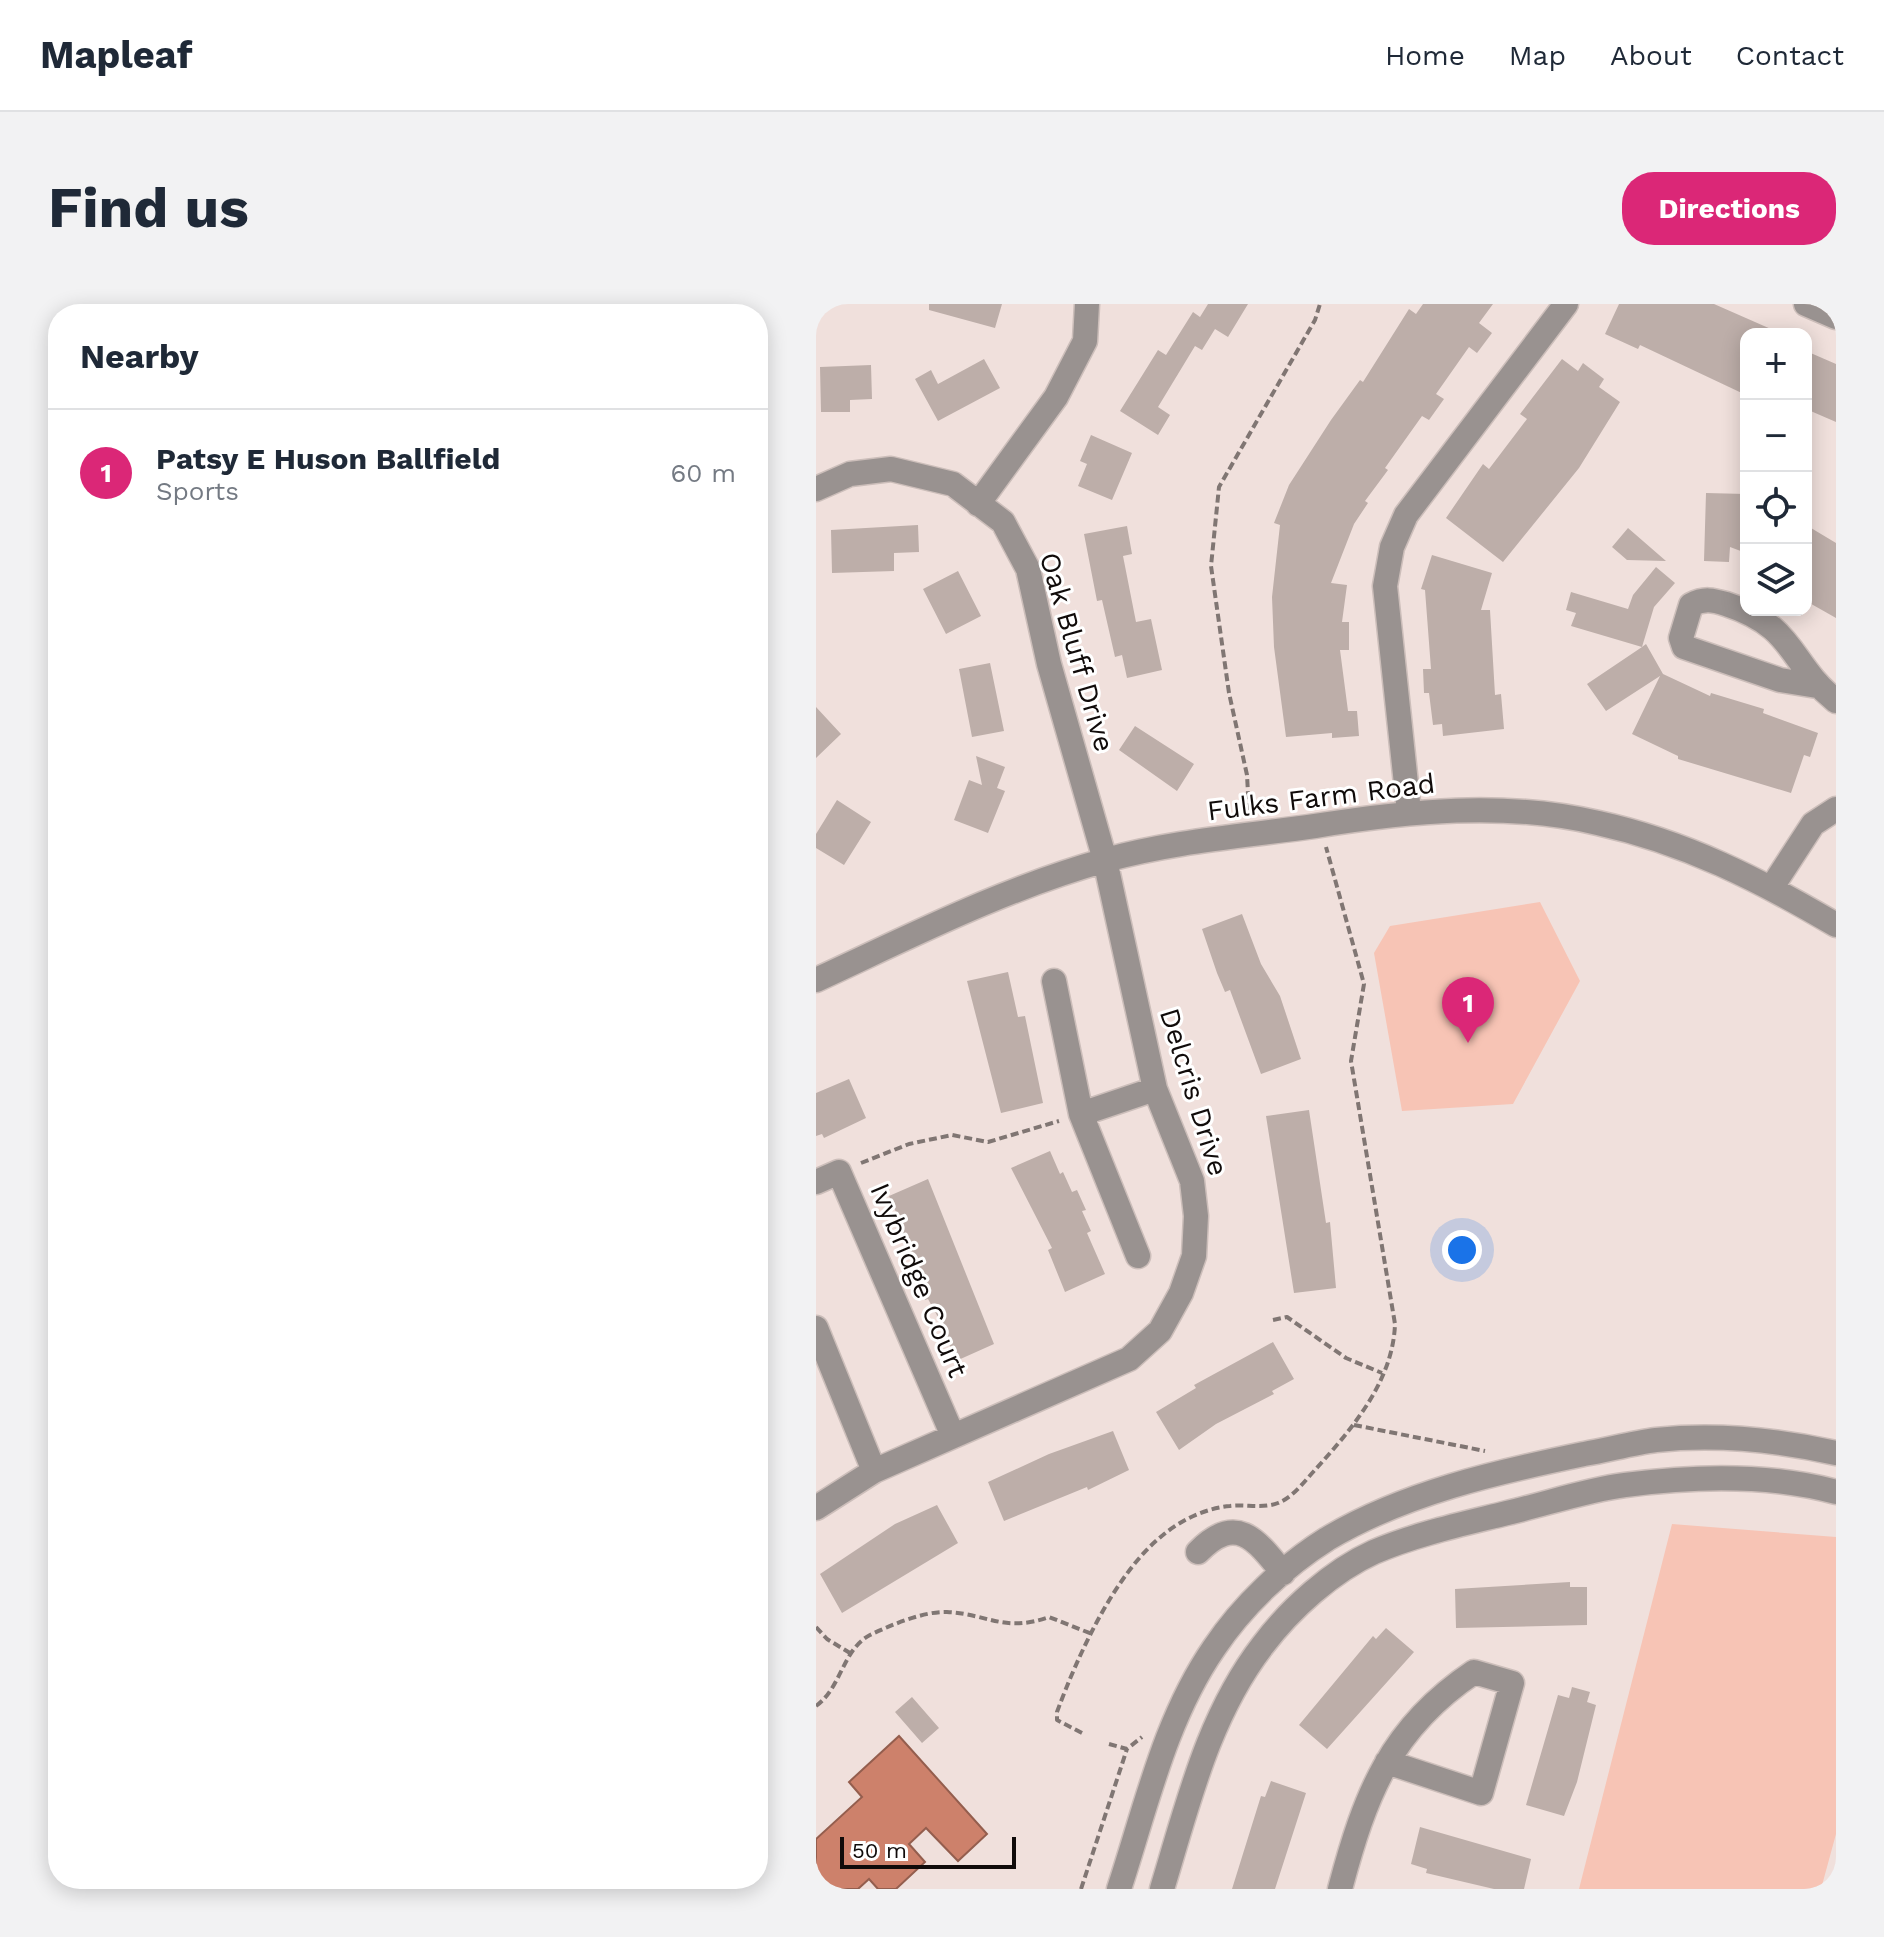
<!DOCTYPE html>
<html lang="en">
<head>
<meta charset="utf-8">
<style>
  :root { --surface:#fff; --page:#f2f2f3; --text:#1f2937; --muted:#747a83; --line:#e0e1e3; --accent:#db2777 }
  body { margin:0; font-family:"Work Sans",sans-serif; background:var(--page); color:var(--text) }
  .controls { position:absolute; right:24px; top:24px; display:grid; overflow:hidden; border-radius:16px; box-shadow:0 4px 20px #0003 }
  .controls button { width:72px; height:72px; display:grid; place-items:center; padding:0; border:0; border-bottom:2px solid var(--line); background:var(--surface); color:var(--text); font:40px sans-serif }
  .scale { position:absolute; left:24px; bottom:20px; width:176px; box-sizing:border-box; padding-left:8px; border:4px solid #100b0a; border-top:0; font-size:22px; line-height:28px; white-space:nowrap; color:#100b0a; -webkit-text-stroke:6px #fff; paint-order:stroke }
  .you { position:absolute; left:646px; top:946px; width:28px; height:28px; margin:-20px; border:6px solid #fff; border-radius:50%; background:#1a73e8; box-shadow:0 0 0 12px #1a73e833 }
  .badge { display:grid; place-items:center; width:52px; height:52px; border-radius:50%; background:var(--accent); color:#fff; font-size:26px; font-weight:700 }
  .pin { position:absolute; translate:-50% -66px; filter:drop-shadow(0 2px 4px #0008) }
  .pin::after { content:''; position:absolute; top:42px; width:28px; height:24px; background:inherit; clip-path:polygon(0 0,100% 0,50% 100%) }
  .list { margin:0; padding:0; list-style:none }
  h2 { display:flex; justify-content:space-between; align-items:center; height:104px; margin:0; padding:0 32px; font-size:34px }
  h2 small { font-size:26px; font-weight:400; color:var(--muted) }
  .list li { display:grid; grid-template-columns:52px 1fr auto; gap:24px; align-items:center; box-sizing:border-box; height:128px; padding:0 32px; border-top:2px solid var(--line) }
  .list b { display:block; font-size:30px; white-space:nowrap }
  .list p { margin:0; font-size:26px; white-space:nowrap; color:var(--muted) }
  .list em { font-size:26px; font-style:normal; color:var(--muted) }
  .icon { flex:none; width:44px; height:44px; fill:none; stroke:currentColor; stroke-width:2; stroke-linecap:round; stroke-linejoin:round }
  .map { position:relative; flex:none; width:1020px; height:1585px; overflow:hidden; border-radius:32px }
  header { display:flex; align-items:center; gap:48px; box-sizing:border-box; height:112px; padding:0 40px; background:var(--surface); border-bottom:2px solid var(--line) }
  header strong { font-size:38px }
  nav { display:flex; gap:44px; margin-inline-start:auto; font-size:28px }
  .intro { display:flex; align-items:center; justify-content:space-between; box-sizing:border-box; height:192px; padding:0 48px }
  h1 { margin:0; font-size:56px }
  .button { padding:20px 36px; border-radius:32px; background:var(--accent); color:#fff; font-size:28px; font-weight:700 }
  main { display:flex; gap:48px; padding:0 48px }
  aside { flex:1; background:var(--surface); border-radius:32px; box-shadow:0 4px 20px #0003 }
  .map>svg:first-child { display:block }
  .green { fill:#f7c4b5 }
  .water { fill:#cd816b; stroke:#945e4e; stroke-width:2 }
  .building { fill:#bdaea9 }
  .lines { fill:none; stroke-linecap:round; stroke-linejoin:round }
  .minor-casing { stroke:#ccbeba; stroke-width:27 }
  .path { stroke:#807673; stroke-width:4; stroke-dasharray:8 4; stroke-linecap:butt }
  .minor { stroke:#999290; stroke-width:24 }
  .labels { text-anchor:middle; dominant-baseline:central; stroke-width:6; stroke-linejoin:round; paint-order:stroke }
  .street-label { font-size:28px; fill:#100b0a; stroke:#fff }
</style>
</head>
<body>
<header>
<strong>Mapleaf</strong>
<nav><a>Home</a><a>Map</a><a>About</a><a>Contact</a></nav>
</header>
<div class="intro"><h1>Find us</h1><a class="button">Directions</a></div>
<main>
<aside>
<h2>Nearby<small></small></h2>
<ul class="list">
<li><span class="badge">1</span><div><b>Patsy E Huson Ballfield</b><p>Sports</p></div><em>60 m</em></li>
</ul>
</aside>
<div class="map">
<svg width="1020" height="1585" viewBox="0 0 1020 1585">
  <rect width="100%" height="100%" fill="#f0e0dc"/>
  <path class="green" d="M 724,598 L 764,677 L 697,800 L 586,807 L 558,649 L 574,622 Z
    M 856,1220 L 1020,1233 L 1020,1530 L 1005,1585 L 763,1585 Z"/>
  <path class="water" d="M 83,1432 L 171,1530 L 142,1557 L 110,1524 L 93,1540 L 109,1558 L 80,1585 L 62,1585 L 53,1575 L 42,1585 L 0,1585 L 0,1535 L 46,1493 L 33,1478 Z"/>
  <path class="building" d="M 113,0 L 186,0 L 179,24 L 113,6 Z
    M 392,0 L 432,0 L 412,33 L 399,25 L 386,46 L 379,42 L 342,103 L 354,111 L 342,131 L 304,107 L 342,46 L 350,51 L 377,8 L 384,13 Z
    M 607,0 L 677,0 L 663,19 L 676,29 L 661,49 L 653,43 L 620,90 L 628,95 L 613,116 L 606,112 L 569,164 L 572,166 L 549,197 L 552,199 L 538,220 L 515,279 L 531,281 L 526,318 L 533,318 L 533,346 L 524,346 L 532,407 L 541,407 L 543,432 L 516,434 L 516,429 L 470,433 L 458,343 L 456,293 L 464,221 L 458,219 L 473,181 L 515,116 L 544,76 L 547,78 L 593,5 L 600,10 Z
    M 803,0 L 898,0 L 966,30 L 930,30 L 930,91 L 824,41 L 822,45 L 789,30 Z
    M 990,47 L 1020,60 L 1020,118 L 990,105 Z
    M 168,55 L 184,84 L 122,117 L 99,75 L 115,66 L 122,80 Z
    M 746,55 L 762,67 L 767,59 L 788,75 L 783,83 L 804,98 L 763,164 L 687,258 L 630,214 L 667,160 L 673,165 L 711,115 L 704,110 Z
    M 55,61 L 56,95 L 34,96 L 34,108 L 5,108 L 4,63 Z
    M 275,131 L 316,149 L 296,196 L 262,182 L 271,160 L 264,157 Z
    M 890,189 L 930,190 L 930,249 L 914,243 L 913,258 L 888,257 Z
    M 102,221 L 103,248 L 78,249 L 78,267 L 16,269 L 15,226 Z
    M 990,221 L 1020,239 L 1020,314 L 990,297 Z
    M 311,222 L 316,250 L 307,252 L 320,318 L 335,315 L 346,366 L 311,374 L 306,351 L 299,353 L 286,296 L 281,297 L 268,230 Z
    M 812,224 L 850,257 L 811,256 L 796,243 Z
    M 616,251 L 676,269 L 665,306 L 674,306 L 679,391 L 685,390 L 688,425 L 627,432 L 626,420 L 617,421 L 613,389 L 608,389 L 607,365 L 615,365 L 609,286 L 605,285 Z
    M 840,263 L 859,279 L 838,303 L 826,343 L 830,340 L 847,370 L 894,392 L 895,389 L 948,405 L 947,409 L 1002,429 L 994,453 L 988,451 L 975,489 L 862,455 L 862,452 L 816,430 L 844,372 L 790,407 L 771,380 L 826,343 L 755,322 L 760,309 L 750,306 L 755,288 L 812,305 L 817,291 Z
    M 142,267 L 165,312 L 130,330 L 107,285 Z
    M 174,359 L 188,427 L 156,433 L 143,365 Z
    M 0,403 L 25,430 L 0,454 Z
    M 319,422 L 378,460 L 361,487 L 303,446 Z
    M 160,452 L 189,463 L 181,484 L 189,487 L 172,529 L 138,516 L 153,476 L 166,481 Z
    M 21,496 L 55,518 L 28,561 L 0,544 L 0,530 Z
    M 426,610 L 445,660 L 464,692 L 485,755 L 445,770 L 414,686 L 409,688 L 401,669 L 386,625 Z
    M 192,668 L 202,713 L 209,712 L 227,799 L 185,809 L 151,677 Z
    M 33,775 L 50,814 L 8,834 L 6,830 L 0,832 L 0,789 Z
    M 493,806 L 510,919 L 514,918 L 520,984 L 478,989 L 450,812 Z
    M 234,847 L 244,870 L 247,868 L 256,888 L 261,886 L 270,906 L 266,907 L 275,927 L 271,929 L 289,970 L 249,988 L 232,946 L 236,944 L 195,864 Z
    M 112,875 L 178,1040 L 140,1057 L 123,1015 L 112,995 L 109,996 L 101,977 L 105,975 L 78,917 L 83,915 L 73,892 Z
    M 457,1038 L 478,1075 L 456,1087 L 458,1090 L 400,1120 L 363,1146 L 340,1108 L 380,1084 L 378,1081 Z
    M 297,1127 L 313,1166 L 272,1186 L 271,1183 L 188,1217 L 172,1178 L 233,1150 Z
    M 121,1201 L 142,1239 L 26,1309 L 4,1270 L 79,1220 Z
    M 754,1278 L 754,1283 L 771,1283 L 771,1321 L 640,1324 L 639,1285 Z
    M 570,1324 L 598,1348 L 511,1445 L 483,1421 L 557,1332 L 560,1335 Z
    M 756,1383 L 774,1388 L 771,1398 L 780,1401 L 761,1478 L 748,1512 L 710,1501 L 742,1391 L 753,1394 Z
    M 96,1393 L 123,1424 L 106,1439 L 79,1408 Z
    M 455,1477 L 490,1489 L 459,1585 L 416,1585 L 445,1492 L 449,1493 Z
    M 604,1523 L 715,1555 L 708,1585 L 678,1585 L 610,1569 L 611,1565 L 595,1560 Z"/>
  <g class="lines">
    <defs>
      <path id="minor" d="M 990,0 L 1020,13
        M 0,185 L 34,170 L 75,165 L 137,180 L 187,218 L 212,265 L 233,360 L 289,556 L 339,785 L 376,877 L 380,912 L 378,952 L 365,989 L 344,1027 L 313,1055 L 58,1167 L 0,1204
        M 162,200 L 240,93 L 269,37 L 271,0
        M 1001,382 L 964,376 L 868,343 L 865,334 L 875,301 C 888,294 897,296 910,300 C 981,323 972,359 1020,397
        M 593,508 L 569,282 L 576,243 L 590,211 L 750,0
        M 956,583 L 997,520 L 1020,505
        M 0,676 C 95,632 189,584 290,556 C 358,537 430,532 499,522 C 592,507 689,497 782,519 C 869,538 944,576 1020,621
        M 238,677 L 265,810 L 322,952
        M 265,810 L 339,785
        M 0,878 L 23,868 L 137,1132
        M 0,1024 L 58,1167
        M 382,1248 C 420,1209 440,1235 467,1269
        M 303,1585 C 330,1503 349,1415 398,1344 C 426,1302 468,1262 511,1235 C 588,1189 681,1168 768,1150 C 792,1146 816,1139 840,1136 C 899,1130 962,1136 1020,1149
        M 346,1585 C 372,1500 392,1412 447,1341 C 474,1305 516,1267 558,1248 C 600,1230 647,1220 691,1209 C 730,1200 770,1186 809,1181 C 877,1172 954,1170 1020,1188
        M 524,1585 C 549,1491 574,1424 658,1368 L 696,1379 L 665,1489 L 571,1458"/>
    </defs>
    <use href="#minor" class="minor-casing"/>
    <path class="path" d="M 433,507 L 431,471 L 413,389 L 395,262 L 403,183 L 499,16 L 504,0
      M 45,859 L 93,840 L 136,831 L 172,838 L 243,817
      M 457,1016 L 471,1013 L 530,1054 L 566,1069
      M 538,1121 L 669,1147
      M 0,1323 L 11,1335 L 34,1349
      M 0,1402 C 26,1383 26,1346 54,1331 C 75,1321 108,1307 131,1308 C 172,1310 188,1329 233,1313 L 276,1330
      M 266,1429 L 241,1416 L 241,1408 C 262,1351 299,1269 347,1231 C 365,1216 390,1204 414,1202 C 430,1200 446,1205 462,1199 C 477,1193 487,1179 498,1167 C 535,1126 577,1078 579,1020 L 535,757 L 548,680 L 510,543
      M 293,1440 L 311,1445 L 326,1433
      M 265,1585 L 311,1445"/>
    <use href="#minor" class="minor"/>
  </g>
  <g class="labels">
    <g class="street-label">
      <text transform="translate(261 348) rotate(74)">Oak Bluff Drive</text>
      <text transform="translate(505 493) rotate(-7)">Fulks Farm Road</text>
      <text transform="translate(378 788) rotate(73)">Delcris Drive</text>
      <text transform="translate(103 976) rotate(67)">Ivybridge Court</text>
    </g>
  </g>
</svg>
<div class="controls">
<button>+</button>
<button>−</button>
<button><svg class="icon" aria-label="locate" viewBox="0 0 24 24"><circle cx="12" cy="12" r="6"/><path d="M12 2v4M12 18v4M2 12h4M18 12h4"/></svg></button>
<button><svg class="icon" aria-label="layers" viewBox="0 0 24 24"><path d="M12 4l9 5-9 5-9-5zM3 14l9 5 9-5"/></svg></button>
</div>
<div class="scale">50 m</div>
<div class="you"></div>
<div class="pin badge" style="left:652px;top:739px">1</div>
</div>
</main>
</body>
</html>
